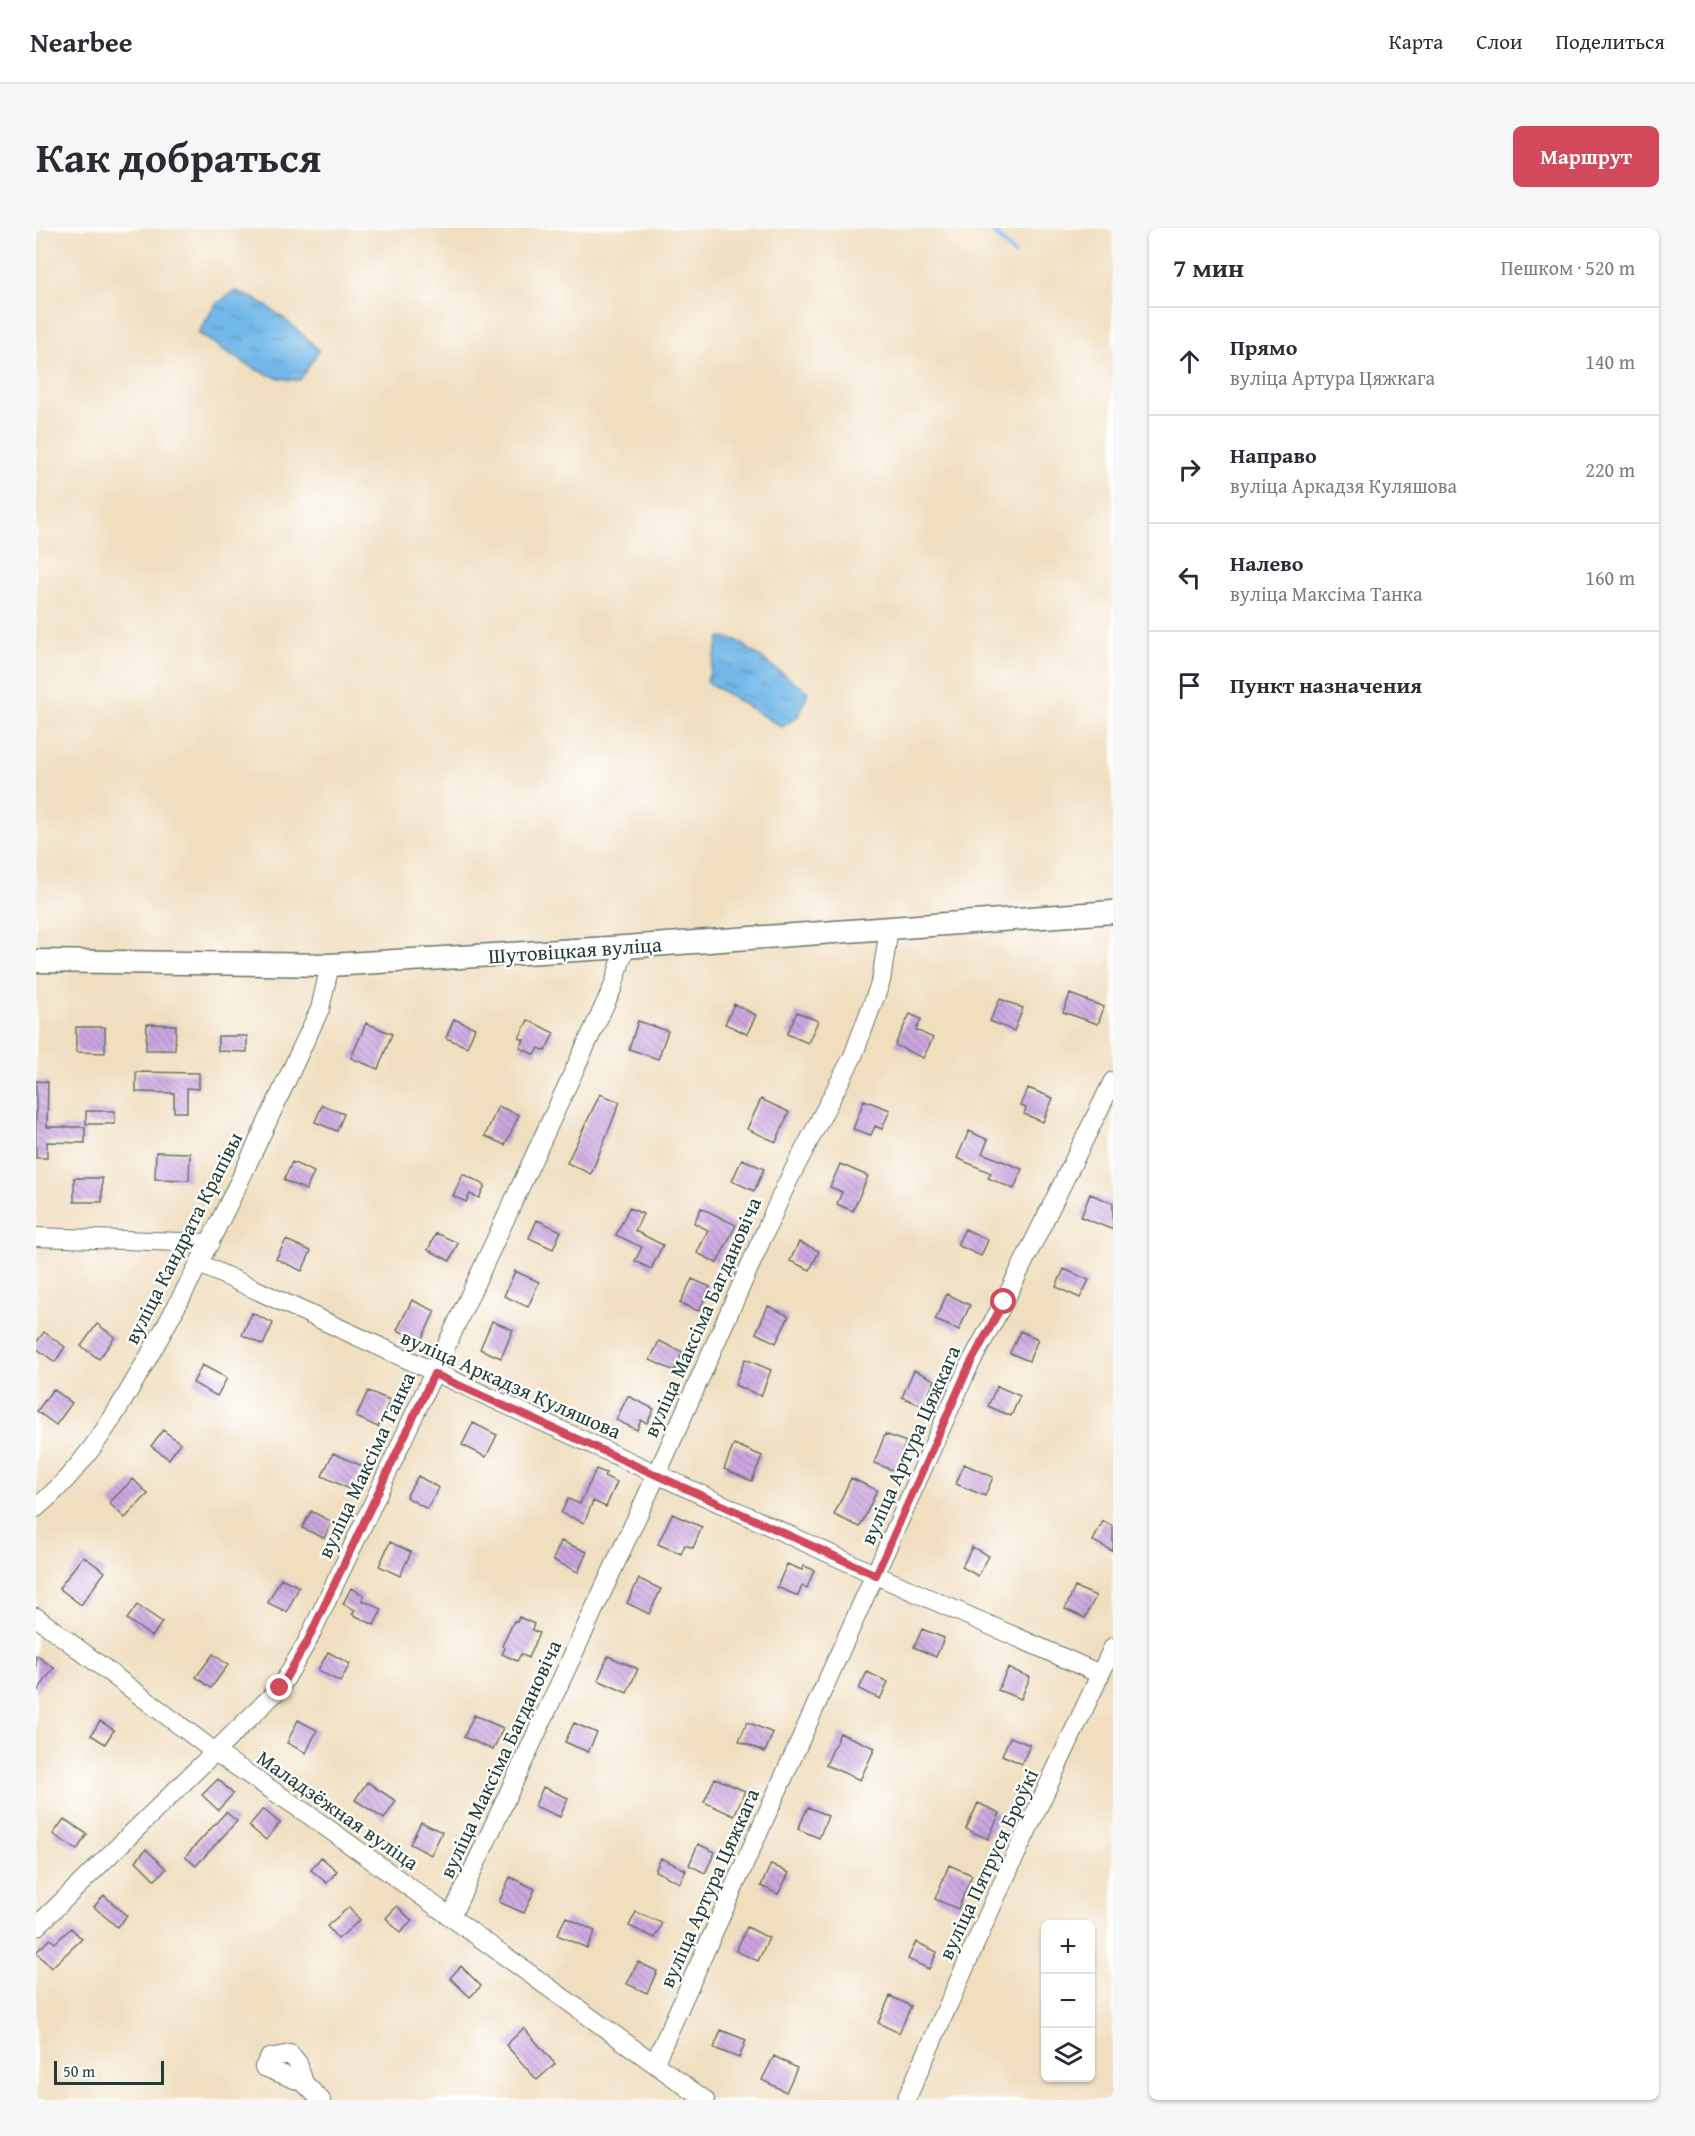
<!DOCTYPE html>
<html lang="ru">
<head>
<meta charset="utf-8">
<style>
  :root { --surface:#fff; --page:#f7f7f7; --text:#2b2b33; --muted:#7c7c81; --line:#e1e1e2; --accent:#d1495b }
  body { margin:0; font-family:"Gentium Book Plus",serif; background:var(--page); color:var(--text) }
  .controls { position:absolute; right:18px; bottom:18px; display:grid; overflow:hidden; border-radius:9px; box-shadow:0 2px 4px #0004 }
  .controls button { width:54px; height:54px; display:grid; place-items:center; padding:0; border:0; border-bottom:2px solid var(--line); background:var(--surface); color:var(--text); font:30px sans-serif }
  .scale { position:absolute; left:18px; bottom:15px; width:110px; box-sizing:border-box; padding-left:6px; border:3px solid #1f3d34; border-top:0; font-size:16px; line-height:21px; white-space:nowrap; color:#1f3d34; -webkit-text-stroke:4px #fff; paint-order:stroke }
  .stop { position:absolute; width:18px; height:18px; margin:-14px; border:4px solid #d1495b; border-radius:50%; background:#fff }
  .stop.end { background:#d1495b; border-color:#fff; box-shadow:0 2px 6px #0008 }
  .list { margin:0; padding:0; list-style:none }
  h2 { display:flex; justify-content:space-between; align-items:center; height:78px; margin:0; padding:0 24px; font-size:26px }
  h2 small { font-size:20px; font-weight:400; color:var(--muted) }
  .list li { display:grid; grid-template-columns:39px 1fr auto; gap:18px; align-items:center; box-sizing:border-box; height:108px; padding:0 24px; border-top:2px solid var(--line) }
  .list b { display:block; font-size:22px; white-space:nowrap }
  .list p { margin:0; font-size:20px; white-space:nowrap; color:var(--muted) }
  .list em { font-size:20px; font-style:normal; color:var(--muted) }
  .icon { flex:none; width:33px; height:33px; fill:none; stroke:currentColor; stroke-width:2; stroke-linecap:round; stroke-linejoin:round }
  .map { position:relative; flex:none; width:1077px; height:1872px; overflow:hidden; border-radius:9px }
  header { display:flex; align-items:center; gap:36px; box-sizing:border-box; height:84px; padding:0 30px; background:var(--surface); border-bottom:2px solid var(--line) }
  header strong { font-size:28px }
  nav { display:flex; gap:33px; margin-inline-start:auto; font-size:21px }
  .intro { display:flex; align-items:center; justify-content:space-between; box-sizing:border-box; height:144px; padding:0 36px }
  h1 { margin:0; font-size:42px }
  .button { padding:15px 27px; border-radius:9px; background:var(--accent); color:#fff; font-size:21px; font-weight:700 }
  main { display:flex; gap:36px; padding:0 36px }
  aside { flex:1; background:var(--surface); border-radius:9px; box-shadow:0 2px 4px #0004 }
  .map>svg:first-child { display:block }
  .water { fill:url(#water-ripples); stroke:#487a8e; stroke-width:1.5 }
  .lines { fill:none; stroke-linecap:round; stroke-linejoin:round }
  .stream { stroke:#71b7e8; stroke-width:4.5 }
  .building { fill:url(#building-back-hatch) }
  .minor-casing { stroke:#687565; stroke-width:20 }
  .major-casing { stroke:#687565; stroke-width:25 }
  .minor { stroke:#fff; stroke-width:18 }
  .major { stroke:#fff; stroke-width:22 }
  .route { stroke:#d1495b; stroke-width:8 }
  .labels { text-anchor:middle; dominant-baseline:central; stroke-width:4.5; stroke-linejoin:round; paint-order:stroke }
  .street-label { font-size:21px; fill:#1f3d34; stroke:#fff }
</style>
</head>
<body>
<header>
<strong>Nearbee</strong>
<nav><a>Карта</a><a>Слои</a><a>Поделиться</a></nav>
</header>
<div class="intro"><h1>Как добраться</h1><a class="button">Маршрут</a></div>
<main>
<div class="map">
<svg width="1077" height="1872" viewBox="0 0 1077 1872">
  <defs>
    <pattern id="water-ripples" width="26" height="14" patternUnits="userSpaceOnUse" patternTransform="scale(1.5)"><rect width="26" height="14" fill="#71b7e8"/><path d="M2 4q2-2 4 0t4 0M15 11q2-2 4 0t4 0" fill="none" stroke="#5c96bd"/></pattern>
    <pattern id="building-back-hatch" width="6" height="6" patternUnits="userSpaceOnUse" patternTransform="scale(1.5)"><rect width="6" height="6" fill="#cda6e1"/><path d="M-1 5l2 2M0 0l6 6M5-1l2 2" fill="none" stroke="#a688b7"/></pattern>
  </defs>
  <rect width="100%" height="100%" fill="#fff"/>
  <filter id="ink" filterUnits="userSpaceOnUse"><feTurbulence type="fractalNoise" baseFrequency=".0167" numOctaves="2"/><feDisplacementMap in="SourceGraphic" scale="12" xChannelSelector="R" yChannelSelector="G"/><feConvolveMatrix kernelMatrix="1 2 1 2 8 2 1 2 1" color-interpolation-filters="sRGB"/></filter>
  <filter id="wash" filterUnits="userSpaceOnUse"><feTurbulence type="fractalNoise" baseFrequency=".008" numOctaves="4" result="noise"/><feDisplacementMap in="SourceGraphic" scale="24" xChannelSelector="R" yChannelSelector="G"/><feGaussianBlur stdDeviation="1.35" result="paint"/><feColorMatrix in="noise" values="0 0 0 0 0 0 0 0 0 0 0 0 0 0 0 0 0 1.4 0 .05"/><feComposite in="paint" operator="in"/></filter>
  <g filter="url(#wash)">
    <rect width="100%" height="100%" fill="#f0debf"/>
    <path class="water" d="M 199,63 C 230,72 260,100 283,122 L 264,152 C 227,154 193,124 162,105 L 180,76 Z
      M 684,409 L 700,412 L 772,464 L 762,488 L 746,499 L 671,454 Z"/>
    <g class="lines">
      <path class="stream" d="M 954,0 L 978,26"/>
    </g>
    <g id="blocks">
      <path class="building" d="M 1034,766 L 1068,779 L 1062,796 L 1027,784 Z
        M 964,771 L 987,780 L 978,803 L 954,793 Z
        M 698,776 L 720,787 L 711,806 L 689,796 Z
        M 761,784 L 782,793 L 772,815 L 751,806 Z
        M 874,786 L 885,791 L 880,802 L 897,810 L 887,830 L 859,817 Z
        M 418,791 L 439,800 L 431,819 L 410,810 Z
        M 492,792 L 518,805 L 509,823 L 503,820 L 499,827 L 484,820 L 488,812 L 483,810 Z
        M 602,793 L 632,803 L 622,831 L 593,821 Z
        M 330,795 L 356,806 L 342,841 L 315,830 Z
        M 111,796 L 140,797 L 139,822 L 110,822 Z
        M 40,799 L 69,799 L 69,825 L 40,824 Z
        M 182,808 L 211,808 L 211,824 L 182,823 Z
        M 100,844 L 163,845 L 163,861 L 151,860 L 151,884 L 138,884 L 138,865 L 100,864 Z
        M 0,853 L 12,854 L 11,899 L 49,899 L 49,915 L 11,914 L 11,930 L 0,930 Z
        M 992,860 L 1017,870 L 1007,894 L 988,886 L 990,880 L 985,878 Z
        M 564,866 L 584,874 L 555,946 L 531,935 Z
        M 725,871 L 753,884 L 740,914 L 711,901 Z
        M 828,872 L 854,882 L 846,901 L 839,898 L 835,907 L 817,901 Z
        M 286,877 L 308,886 L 301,903 L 279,894 Z
        M 462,878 L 483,887 L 469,917 L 449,908 Z
        M 50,883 L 79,883 L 79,896 L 50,896 Z
        M 933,903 L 952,912 L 946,925 L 986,941 L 978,961 L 952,950 L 955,945 L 921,930 Z
        M 120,924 L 154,925 L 153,952 L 119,951 Z
        M 706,931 L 728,941 L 718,963 L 696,953 Z
        M 256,934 L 278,944 L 270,962 L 248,952 Z
        M 804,936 L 832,948 L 817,983 L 801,976 L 806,964 L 794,959 Z
        M 427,946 L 449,957 L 443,970 L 434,966 L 430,974 L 417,968 Z
        M 38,950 L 66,950 L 66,974 L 38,974 Z
        M 1054,966 L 1077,975 L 1077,1002 L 1045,989 Z
        M 593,980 L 607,986 L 599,1003 L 627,1017 L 615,1041 L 599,1033 L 606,1019 L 580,1007 Z
        M 665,980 L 700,997 L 681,1035 L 661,1025 L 672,1002 L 658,995 Z
        M 501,992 L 525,1003 L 517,1021 L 493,1010 Z
        M 929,1001 L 952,1012 L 945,1028 L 921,1017 Z
        M 400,1005 L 422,1015 L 414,1033 L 392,1022 Z
        M 250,1012 L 275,1023 L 266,1043 L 240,1031 Z
        M 763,1014 L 783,1023 L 774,1042 L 754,1033 Z
        M 1028,1041 L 1053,1052 L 1044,1070 L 1020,1059 Z
        M 479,1043 L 503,1054 L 492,1079 L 468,1068 Z
        M 656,1051 L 674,1059 L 663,1083 L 644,1075 Z
        M 911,1066 L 934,1077 L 923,1102 L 899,1092 Z
        M 376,1072 L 399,1083 L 385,1113 L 361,1102 Z
        M 732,1078 L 753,1088 L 740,1115 L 720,1105 Z
        M 216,1085 L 237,1095 L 227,1117 L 206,1107 Z
        M 456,1093 L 477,1102 L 465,1130 L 444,1121 Z
        M 61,1096 L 79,1109 L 63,1131 L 45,1118 Z
        M 984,1103 L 1002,1111 L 993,1133 L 974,1125 Z
        M 8,1104 L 29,1119 L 19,1134 L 0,1120 L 0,1115 Z
        M 623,1113 L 647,1124 L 638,1143 L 614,1132 Z
        M 709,1131 L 735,1142 L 725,1168 L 699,1157 Z
        M 166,1137 L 191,1150 L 181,1168 L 157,1155 Z
        M 878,1142 L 899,1152 L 887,1178 L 866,1169 Z
        M 961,1158 L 984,1168 L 975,1188 L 952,1178 Z
        M 17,1161 L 36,1175 L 20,1197 L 1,1183 Z
        M 332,1163 L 354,1172 L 342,1199 L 320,1189 Z
        M 592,1168 L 618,1181 L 611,1195 L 605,1192 L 601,1202 L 580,1192 Z
        M 437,1195 L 461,1207 L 450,1229 L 426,1217 Z
        M 127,1202 L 144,1215 L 133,1231 L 115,1218 Z
        M 849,1206 L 870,1214 L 859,1243 L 838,1235 Z
        M 698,1216 L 726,1228 L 716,1253 L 688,1241 Z
        M 297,1225 L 326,1238 L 315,1262 L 286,1248 Z
        M 928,1236 L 957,1249 L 949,1268 L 920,1256 Z
        M 560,1241 L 570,1245 L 568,1248 L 581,1254 L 570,1279 L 557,1273 L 548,1295 L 525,1285 L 532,1271 L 544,1276 Z
        M 382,1248 L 403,1260 L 391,1281 L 370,1269 Z
        M 815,1250 L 841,1262 L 824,1299 L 798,1287 Z
        M 97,1251 L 112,1266 L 89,1290 L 73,1275 Z
        M 275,1283 L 296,1294 L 288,1310 L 266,1300 Z
        M 636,1286 L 666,1299 L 657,1320 L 649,1317 L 645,1326 L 622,1316 Z
        M 1067,1293 L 1077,1298 L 1077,1323 L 1057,1313 Z
        M 525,1313 L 551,1324 L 542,1344 L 517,1332 Z
        M 354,1314 L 375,1324 L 364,1348 L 343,1338 Z
        M 936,1319 L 953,1328 L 942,1348 L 926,1339 Z
        M 47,1328 L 69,1344 L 45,1377 L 23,1360 Z
        M 751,1336 L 766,1342 L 768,1338 L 778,1342 L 771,1360 L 766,1358 L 762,1368 L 741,1359 Z
        M 245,1350 L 263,1359 L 251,1384 L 232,1375 Z
        M 603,1351 L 625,1361 L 613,1386 L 591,1375 Z
        M 1039,1359 L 1060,1368 L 1049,1390 L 1029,1381 Z
        M 315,1360 L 328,1367 L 326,1372 L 346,1381 L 338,1397 L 316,1386 L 319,1382 L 307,1376 Z
        M 101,1377 L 126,1394 L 116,1409 L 91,1391 Z
        M 483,1389 L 498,1396 L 496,1402 L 503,1405 L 492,1430 L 485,1426 L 481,1433 L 466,1426 L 469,1420 L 466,1418 L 478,1393 L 481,1394 Z
        M 886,1401 L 908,1410 L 900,1429 L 878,1419 Z
        M 292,1424 L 314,1436 L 304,1454 L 282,1442 Z
        M 177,1426 L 192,1437 L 175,1460 L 160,1449 Z
        M 0,1427 L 18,1440 L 0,1465 Z
        M 572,1428 L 602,1441 L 591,1465 L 562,1452 Z
        M 972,1440 L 994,1449 L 985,1471 L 962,1462 Z
        M 831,1444 L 852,1454 L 844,1471 L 823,1461 Z
        M 438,1487 L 467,1500 L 457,1522 L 428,1509 Z
        M 262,1492 L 281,1502 L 270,1525 L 251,1515 Z
        M 64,1493 L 78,1502 L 69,1516 L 55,1507 Z
        M 711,1494 L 737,1505 L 729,1524 L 703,1513 Z
        M 538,1495 L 561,1505 L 552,1524 L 529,1514 Z
        M 804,1505 L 839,1520 L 824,1552 L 790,1537 Z
        M 974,1509 L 994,1517 L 986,1536 L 966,1527 Z
        M 679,1550 L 709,1563 L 698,1588 L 668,1574 Z
        M 182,1551 L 197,1566 L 182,1582 L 166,1567 Z
        M 331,1554 L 360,1573 L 348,1591 L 319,1572 Z
        M 507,1559 L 532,1570 L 524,1589 L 499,1578 Z
        M 942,1575 L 964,1585 L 952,1611 L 930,1601 Z
        M 772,1579 L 792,1588 L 783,1610 L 762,1601 Z
        M 227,1581 L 244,1595 L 230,1612 L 213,1598 Z
        M 190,1584 L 201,1593 L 160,1638 L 149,1629 Z
        M 28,1591 L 51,1606 L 41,1622 L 17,1606 Z
        M 385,1594 L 406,1604 L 395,1627 L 374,1616 Z
        M 662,1616 L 679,1624 L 669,1645 L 653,1637 Z
        M 110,1621 L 130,1641 L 119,1652 L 100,1633 Z
        M 285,1629 L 301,1643 L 291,1655 L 275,1642 Z
        M 625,1630 L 650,1642 L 644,1655 L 619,1643 Z
        M 735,1636 L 753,1645 L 742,1666 L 725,1658 Z
        M 913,1637 L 936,1647 L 922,1681 L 899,1671 Z
        M 474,1649 L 499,1661 L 488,1685 L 463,1674 Z
        M 68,1667 L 91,1688 L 81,1699 L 58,1679 Z
        M 361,1678 L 376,1693 L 364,1705 L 350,1690 Z
        M 313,1679 L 324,1692 L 302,1711 L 291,1698 Z
        M 600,1684 L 626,1695 L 619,1710 L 593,1698 Z
        M 530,1689 L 559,1703 L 551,1720 L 521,1707 Z
        M 711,1699 L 733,1710 L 722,1733 L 700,1723 Z
        M 35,1700 L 46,1711 L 15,1740 L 0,1724 L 14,1711 L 19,1715 Z
        M 880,1714 L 901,1724 L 893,1741 L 872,1731 Z
        M 602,1734 L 621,1743 L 611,1765 L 591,1756 Z
        M 425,1738 L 445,1758 L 434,1769 L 414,1750 Z
        M 854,1768 L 875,1778 L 863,1805 L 842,1795 Z
        M 488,1800 L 519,1836 L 501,1852 L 470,1817 Z
        M 685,1802 L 710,1812 L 703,1830 L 678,1820 Z
        M 738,1828 L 761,1840 L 750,1864 L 726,1852 Z"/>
    </g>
  </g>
  <g filter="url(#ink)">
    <use href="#blocks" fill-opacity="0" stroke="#687565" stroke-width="1.5"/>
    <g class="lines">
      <defs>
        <path id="minor" d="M 0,1009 L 174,1015
          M 164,1036 L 840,1347 L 1064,1446
          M 0,1280 C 55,1234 87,1174 122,1112 C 182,1005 231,893 284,781 L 294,737
          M 0,1389 L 179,1524 L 273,1587 L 669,1872
          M 415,1689 L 621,1246 L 750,957 L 817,828 L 845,753 L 853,700
          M 0,1699 L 244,1460 L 271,1414 L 334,1282 L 577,759 L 589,719
          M 619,1834 L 933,1138 L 968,1074 L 1077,853
          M 268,1855 L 262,1835 L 254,1826 L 233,1830 L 228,1839 L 268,1855 L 285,1872
          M 870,1872 L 960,1669 L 1077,1419"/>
        <path id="major" d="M 0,733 L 294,737 L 589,719 L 1077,684"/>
      </defs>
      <use href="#minor" class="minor-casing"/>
      <use href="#major" class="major-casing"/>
      <use href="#minor" class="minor"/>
      <use href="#major" class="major"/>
    </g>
  </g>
  <g class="lines" filter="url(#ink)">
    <path class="route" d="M 244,1460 L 271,1414 L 398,1146 L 840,1347 L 933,1138 L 968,1074"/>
  </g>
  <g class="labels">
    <g class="street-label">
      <text transform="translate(539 722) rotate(-4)">Шутовіцкая вуліца</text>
      <text transform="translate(147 1010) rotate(-63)">вуліца Кандрата Крапівы</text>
      <text transform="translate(666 1089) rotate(-66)">вуліца Максіма Багдановіча</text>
      <text transform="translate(475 1156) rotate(24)">вуліца Аркадзя Куляшова</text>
      <text transform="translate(874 1217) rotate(-66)">вуліца Артура Цяжкага</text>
      <text transform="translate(330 1237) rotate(-65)">вуліца Максіма Танка</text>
      <text transform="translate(464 1531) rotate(-65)">вуліца Максіма Багдановіча</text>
      <text transform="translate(302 1582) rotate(35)">Маладзёжная вуліца</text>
      <text transform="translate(952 1636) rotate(-65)">вуліца Пятруся Броўкі</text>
      <text transform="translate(673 1660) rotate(-66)">вуліца Артура Цяжкага</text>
    </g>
  </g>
</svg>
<div class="controls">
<button>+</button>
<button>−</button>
<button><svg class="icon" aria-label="layers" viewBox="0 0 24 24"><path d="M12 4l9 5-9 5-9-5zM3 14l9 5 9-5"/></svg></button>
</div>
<div class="scale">50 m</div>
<div class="stop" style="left:968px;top:1074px"></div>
<div class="stop end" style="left:244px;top:1460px"></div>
</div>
<aside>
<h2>7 мин<small>Пешком · 520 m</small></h2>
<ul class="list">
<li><svg class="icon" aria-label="ahead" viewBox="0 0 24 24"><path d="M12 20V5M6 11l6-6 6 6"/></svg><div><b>Прямо</b><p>вуліца Артура Цяжкага</p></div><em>140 m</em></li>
<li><svg class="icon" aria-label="right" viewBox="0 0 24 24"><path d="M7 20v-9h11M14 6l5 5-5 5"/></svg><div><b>Направо</b><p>вуліца Аркадзя Куляшова</p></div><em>220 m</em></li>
<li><svg class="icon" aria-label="left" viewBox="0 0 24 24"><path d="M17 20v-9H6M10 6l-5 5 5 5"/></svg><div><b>Налево</b><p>вуліца Максіма Танка</p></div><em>160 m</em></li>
<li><svg class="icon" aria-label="arrive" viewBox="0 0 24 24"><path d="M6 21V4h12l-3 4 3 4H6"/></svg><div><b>Пункт назначения</b></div></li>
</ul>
</aside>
</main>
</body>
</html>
